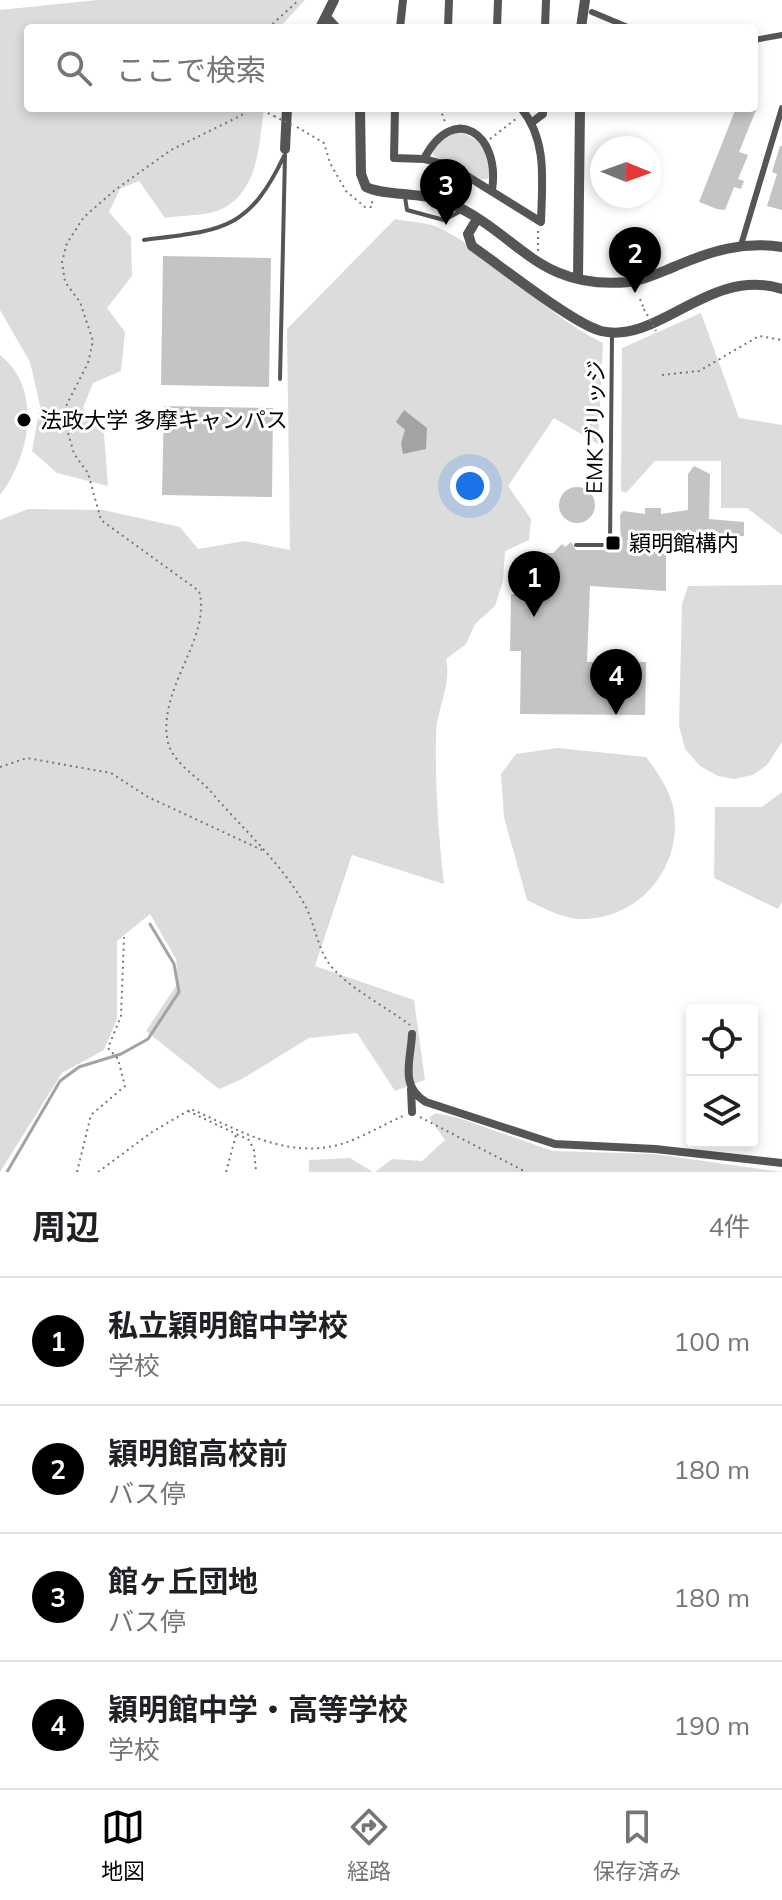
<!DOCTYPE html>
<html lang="ja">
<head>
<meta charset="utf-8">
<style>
  :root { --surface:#fff; --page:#f2f2f2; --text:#202124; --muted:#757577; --line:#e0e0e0; --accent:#000 }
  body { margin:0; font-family:Mulish,"Noto Sans JP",sans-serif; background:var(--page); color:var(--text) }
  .controls { position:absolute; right:24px; bottom:24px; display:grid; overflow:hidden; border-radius:8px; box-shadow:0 4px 12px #0003 }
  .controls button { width:72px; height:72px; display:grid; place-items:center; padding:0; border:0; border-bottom:2px solid var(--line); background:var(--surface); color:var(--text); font:40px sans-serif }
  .compass { position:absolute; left:590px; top:136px; width:72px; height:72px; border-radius:50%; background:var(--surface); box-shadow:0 4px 12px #0003; rotate:91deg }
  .you { position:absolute; left:470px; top:486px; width:28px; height:28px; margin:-20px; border:6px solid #fff; border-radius:50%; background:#1a73e8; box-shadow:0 0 0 12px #1a73e833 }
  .badge { display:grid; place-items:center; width:52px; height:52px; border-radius:50%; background:var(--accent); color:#fff; font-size:26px; font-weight:700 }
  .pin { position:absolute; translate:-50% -66px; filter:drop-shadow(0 2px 4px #0008) }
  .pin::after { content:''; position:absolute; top:42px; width:28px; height:24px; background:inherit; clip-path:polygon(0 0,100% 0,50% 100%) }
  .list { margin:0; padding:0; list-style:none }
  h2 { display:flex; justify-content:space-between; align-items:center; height:104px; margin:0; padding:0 32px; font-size:34px }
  h2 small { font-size:26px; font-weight:400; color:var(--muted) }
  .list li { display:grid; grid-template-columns:52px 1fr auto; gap:24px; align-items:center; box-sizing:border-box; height:128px; padding:0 32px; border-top:2px solid var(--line) }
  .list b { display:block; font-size:30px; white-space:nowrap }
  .list p { margin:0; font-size:26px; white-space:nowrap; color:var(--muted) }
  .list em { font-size:26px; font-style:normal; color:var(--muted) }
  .icon { flex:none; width:44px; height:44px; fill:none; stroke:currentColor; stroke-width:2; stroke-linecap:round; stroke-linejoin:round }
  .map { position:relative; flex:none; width:782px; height:1172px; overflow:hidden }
  .search { position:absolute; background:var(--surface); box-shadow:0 4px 12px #0003; left:24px; right:24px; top:24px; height:88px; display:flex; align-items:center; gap:20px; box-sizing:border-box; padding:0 28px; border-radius:8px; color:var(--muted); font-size:30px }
  .sheet { height:616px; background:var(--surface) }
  nav { display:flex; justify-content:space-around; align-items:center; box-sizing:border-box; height:112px; border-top:2px solid var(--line); background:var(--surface); font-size:22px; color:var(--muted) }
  nav a { display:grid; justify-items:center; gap:4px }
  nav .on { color:var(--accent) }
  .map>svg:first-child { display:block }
  .green { fill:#dcdcdc }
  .water { fill:#a3a3a3 }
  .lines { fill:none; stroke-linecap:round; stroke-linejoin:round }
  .stream { stroke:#a3a3a3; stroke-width:3 }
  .building { fill:#c4c4c4 }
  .path { stroke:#777; stroke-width:2; stroke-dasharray:2 4; stroke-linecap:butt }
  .service { stroke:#555; stroke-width:4 }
  .pedestrian { stroke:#555; stroke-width:6 }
  .minor { stroke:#555; stroke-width:8 }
  .tertiary { stroke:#555; stroke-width:10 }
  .path-bridge { stroke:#777; stroke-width:2; stroke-dasharray:2 4; stroke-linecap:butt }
  .poi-dot { fill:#000; stroke:#fff; stroke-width:3 }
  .labels { text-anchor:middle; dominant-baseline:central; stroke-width:6; stroke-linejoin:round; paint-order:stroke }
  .poi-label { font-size:22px; fill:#000; stroke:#fff; text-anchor:start }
  .street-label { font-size:22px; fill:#000; stroke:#fff }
</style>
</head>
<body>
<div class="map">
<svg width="782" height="1172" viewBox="0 0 782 1172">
  <rect width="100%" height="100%" fill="#fff"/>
  <path class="green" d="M 97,0 L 305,0 L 279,28 L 28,28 L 28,108 L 264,108 C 259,144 259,190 222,209 C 207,216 182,215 165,218 L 139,181 L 120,189 L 109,212 L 131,237 L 132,276 L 107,308 L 125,332 L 121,371 L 93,383 L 83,408 L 104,434 L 108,486 L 57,473 L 32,451 L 40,406 L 30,362 L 0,310 L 0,10 Z
    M 460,133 C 483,138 491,155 491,177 L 483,180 L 434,156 L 431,150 L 449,135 Z
    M 395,219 C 408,222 425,222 437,227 C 498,255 542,314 603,343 L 598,444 L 554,418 L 508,486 L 531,519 L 529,540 L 505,551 L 503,581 L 495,606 L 475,624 L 466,644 L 446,659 C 452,685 437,707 436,733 C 435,783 438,834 444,884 L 352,855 L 315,966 L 414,1000 L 425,1080 L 395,1091 L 357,1033 L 309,1038 L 242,1079 L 219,1089 L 146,1031 L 178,983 L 176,959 L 150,914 L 117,941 L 117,1019 L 104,1050 L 62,1073 L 0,1172 L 0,520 L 28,509 L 103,510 L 180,527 L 198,549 L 245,541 L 290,550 L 287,329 Z
    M 701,313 L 739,418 L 782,425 L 782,535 L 747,508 L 721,508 L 721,461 L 655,461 L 626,493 L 621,491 L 622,348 Z
    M 0,355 C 44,390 29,458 0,495 Z
    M 782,585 L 782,742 L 767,765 L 753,775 L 734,779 L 718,776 L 700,766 L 685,749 L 679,726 L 682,604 L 688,586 Z
    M 557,748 L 646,757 C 658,773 671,791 674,812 C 682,869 638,920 580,919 C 562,918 543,908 527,900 L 504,817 L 501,774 L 516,754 Z
    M 782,792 L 782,902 L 778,909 L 714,878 L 715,807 L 762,807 Z
    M 435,1113 L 459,1118 L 553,1151 L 654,1154 L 782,1172 L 375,1172 L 392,1159 L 422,1161 L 445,1140 L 429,1118 Z
    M 350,1158 L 373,1172 L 309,1172 L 309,1160 Z"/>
  <path class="water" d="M 404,410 L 427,428 L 426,449 L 403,454 L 401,443 L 405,430 L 396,422 Z"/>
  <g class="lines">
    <path class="stream" d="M 7,1172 L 60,1081 L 79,1067 L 121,1054 L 148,1039 L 179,992 L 174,964 L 150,924"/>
  </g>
  <path class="building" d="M 736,108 L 756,110 L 739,152 L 748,155 L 738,179 L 744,181 L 741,189 L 734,187 L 725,210 L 717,209 L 699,202 Z
    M 780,146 L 782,146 L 782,210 L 767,206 L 777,174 L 772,172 Z
    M 163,256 L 271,258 L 269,387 L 161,385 Z
    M 164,406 L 273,408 L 272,497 L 162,495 Z
    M 694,466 L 710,474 L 709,519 L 744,522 L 744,536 L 666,538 L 666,591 L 590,586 L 587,662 L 646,662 L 645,715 L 520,714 L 521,651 L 510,651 L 511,594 L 526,594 L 527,578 L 540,579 L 540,553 L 553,553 L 562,544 L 565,547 L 571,542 L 576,550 L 621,550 L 620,515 L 623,511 L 645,514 L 645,508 L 661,508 L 661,514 L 688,510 L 688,474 Z
    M559 505a18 18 0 1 1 36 0a18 18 0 1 1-36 0Z"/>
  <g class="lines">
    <path class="path" d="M 268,28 L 299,0
      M 244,108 L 242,115 L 171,150 L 115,190 L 84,217 L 67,243 L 62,262 L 65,282 L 80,302 L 93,341 L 88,363 L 67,404 L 64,419 L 74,454 L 88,473 L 101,520 L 199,591 C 212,636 160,686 167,737 C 170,763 197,775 212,793 C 242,828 278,860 302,900 C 314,919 316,944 328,962 C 343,985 388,1008 410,1025
      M 257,108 L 274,116
      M 440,108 L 445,122
      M 297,127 L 324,143 L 330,163 L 346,191 L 365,207 L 372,207 L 372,200
      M 490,139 L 517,118
      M 538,251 L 538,229
      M 640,299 L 644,309
      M 662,375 L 699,371 L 759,336 L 782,340
      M 0,767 L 27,758 L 111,773 L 148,797 L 262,850
      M 188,1111 L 249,1140 L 254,1150 L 256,1172
      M 420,1117 L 526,1172
      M 77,1172 L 91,1115 L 125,1086 L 118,1059 L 108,1048 L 121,1016 L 124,937
      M 98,1172 L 152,1132 L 191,1109 C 235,1128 278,1155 328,1147 C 352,1144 380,1126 403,1116
      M 226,1172 L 236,1135"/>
    <path class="service" d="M 405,197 L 407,210 L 444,220 L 461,211
      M 144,240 C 221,230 248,232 284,156
      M 280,379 L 285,155
      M 576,545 L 610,545 L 612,335"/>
    <path class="pedestrian" d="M 592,12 L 630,28
      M 754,40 L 782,35
      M 741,245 L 782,108"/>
    <path class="minor" d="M 400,28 L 403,0
      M 448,28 L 449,0
      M 497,28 L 498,0
      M 545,28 L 546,0
      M 395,108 L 394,158 L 424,159 L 451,166 L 541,222 C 542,182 548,141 521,108
      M 531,123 L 543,114 L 543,108
      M 424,159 C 453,102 501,133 492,190
      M 447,202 L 461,171
      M 412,1034 C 411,1060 399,1086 426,1102 L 555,1144 L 655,1149 L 782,1163
      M 411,1089 L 412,1112"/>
    <path class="tertiary" d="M 326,17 L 336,28
      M 320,28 L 334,0
      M 581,28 L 585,0
      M 360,108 L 361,174 L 366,187 C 384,196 420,192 444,201 C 517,229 534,291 629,282 C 646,280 661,272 676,266 C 711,251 743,241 782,247
      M 285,149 L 287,108
      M 477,219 L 468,234 L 472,246 C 501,266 572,323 601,331 C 659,345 709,266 782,289
      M 578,279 L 580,108"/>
    <path class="path-bridge" d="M 274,116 L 294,126
      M 644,309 L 656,331"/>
  </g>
  <g class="poi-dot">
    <circle cx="24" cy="420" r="8"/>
    <rect x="605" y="535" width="16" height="16" rx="4"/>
  </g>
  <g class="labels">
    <g class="poi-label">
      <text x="40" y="420">法政大学 多摩キャンパス</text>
      <text x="629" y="543">穎明館構内</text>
    </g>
    <g class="street-label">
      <text transform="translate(595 427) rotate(-89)">EMKブリッジ</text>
    </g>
  </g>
</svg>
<div class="controls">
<button><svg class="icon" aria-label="locate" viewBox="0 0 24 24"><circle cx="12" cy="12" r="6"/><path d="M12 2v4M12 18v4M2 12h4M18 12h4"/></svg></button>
<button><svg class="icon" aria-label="layers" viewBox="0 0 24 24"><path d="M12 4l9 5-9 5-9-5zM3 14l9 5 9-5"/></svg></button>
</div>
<svg class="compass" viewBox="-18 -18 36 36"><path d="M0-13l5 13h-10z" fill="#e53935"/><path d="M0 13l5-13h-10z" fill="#757577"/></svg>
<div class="you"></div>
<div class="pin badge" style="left:534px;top:617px">1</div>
<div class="pin badge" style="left:635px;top:293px">2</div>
<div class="pin badge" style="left:446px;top:225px">3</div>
<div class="pin badge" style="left:616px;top:715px">4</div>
<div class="search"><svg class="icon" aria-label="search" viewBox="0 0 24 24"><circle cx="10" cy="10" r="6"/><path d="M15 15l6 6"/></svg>ここで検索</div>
</div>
<section class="sheet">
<h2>周辺<small>4件</small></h2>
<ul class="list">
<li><span class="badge">1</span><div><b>私立穎明館中学校</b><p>学校</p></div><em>100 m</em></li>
<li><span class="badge">2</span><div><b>穎明館高校前</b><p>バス停</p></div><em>180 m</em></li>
<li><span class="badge">3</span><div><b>館ヶ丘団地</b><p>バス停</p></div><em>180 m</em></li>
<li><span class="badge">4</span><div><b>穎明館中学・高等学校</b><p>学校</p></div><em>190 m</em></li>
</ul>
</section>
<nav>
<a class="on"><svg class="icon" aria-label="map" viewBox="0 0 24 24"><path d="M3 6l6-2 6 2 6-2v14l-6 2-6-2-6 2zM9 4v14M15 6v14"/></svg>地図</a>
<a><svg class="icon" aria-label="directions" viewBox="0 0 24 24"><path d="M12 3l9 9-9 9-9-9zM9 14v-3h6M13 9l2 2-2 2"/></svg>経路</a>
<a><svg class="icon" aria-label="saved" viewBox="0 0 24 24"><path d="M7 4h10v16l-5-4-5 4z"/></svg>保存済み</a>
</nav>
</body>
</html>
